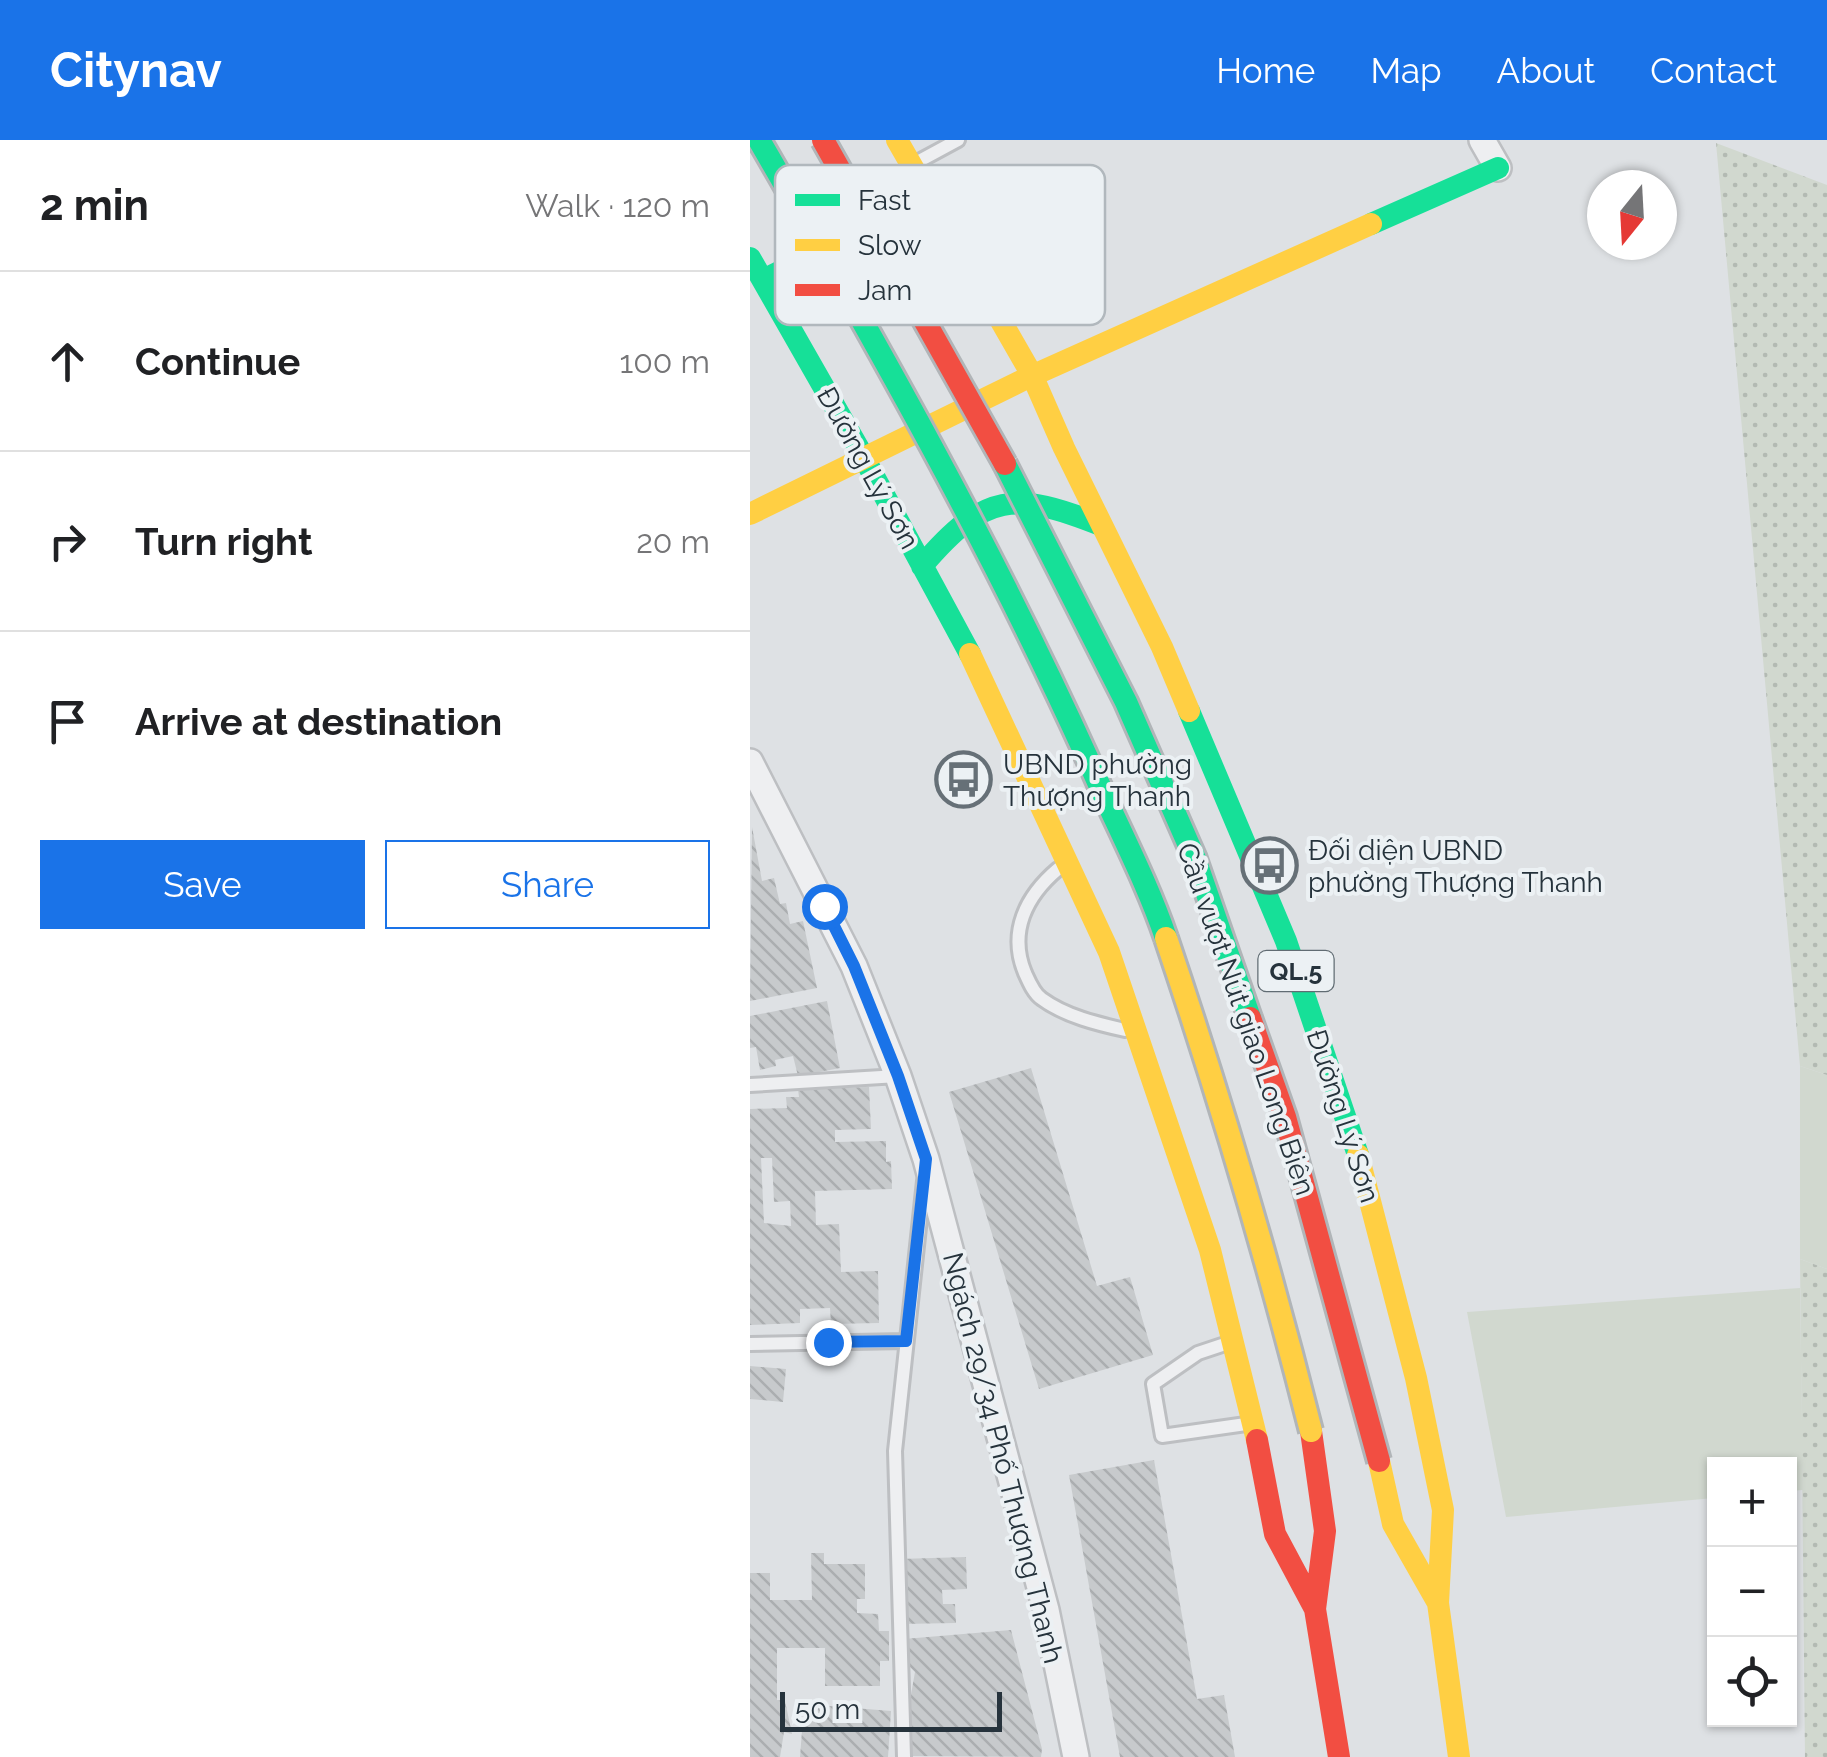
<!DOCTYPE html>
<html lang="en">
<head>
<meta charset="utf-8">
<style>
  :root { --surface:#fff; --page:#f2f2f2; --text:#202124; --muted:#757577; --line:#e0e0e0; --accent:#1a73e8 }
  body { margin:0; font-family:Raleway,sans-serif; background:var(--page); color:var(--text) }
  .controls { position:absolute; right:30px; bottom:30px; display:grid; overflow:hidden; border-radius:0px; box-shadow:0 2px 8px #0004 }
  .controls button { width:90px; height:90px; display:grid; place-items:center; padding:0; border:0; border-bottom:2px solid var(--line); background:var(--surface); color:var(--text); font:50px sans-serif }
  .compass { position:absolute; left:837px; top:30px; width:90px; height:90px; border-radius:50%; background:var(--surface); box-shadow:0 2px 8px #0004; rotate:198deg }
  .scale { position:absolute; left:30px; bottom:25px; width:222px; box-sizing:border-box; padding-left:10px; border:5px solid #26333c; border-top:0; font-size:28px; line-height:35px; white-space:nowrap; color:#26333c; -webkit-text-stroke:8px #ecf1f4; paint-order:stroke }
  .stop { position:absolute; width:30px; height:30px; margin:-22px; border:8px solid #1a73e8; border-radius:50%; background:#fff }
  .stop.end { background:#1a73e8; border-color:#fff; box-shadow:0 2px 10px #0008 }
  .list { margin:0; padding:0; list-style:none }
  h2 { display:flex; justify-content:space-between; align-items:center; height:130px; margin:0; padding:0 40px; font-size:42px }
  h2 small { font-size:32px; font-weight:400; color:var(--muted) }
  .list li { display:grid; grid-template-columns:65px 1fr auto; gap:30px; align-items:center; box-sizing:border-box; height:180px; padding:0 40px; border-top:2px solid var(--line) }
  .list b { display:block; font-size:38px; white-space:nowrap }
  .list em { font-size:32px; font-style:normal; color:var(--muted) }
  .actions { display:flex; gap:20px; padding:30px 40px }
  .actions a { flex:1; padding:22px 0; border:2px solid var(--accent); border-radius:0px; text-align:center; font-size:35px; color:var(--accent) }
  .actions .main { background:var(--accent); color:#fff }
  .icon { flex:none; width:55px; height:55px; fill:none; stroke:currentColor; stroke-width:2; stroke-linecap:round; stroke-linejoin:round }
  .map { position:relative; flex:none; width:1077px; height:1617px; overflow:hidden }
  header { display:flex; align-items:center; gap:60px; box-sizing:border-box; height:140px; padding:0 50px; background:var(--accent); color:#fff }
  header strong { font-size:48px }
  nav { display:flex; gap:55px; margin-inline-start:auto; font-size:35px }
  main { display:flex }
  aside { flex:1; background:var(--surface) }
  .map>svg:first-child { display:block }
  .grass { fill:#d1d8cf }
  .garden { fill:url(#garden-dots) }
  .building { fill:url(#building-back-hatch); fill-rule:evenodd }
  .lines { fill:none; stroke-linecap:round; stroke-linejoin:round }
  .lane-casing { stroke:#bdbfc2; stroke-width:18 }
  .street-casing { stroke:#bdbfc2; stroke-width:30 }
  .lane { stroke:#eeeff1; stroke-width:12 }
  .street { stroke:#eeeff1; stroke-width:25 }
  .fast { stroke:#16e098; stroke-width:22 }
  .slow { stroke:#ffcf43; stroke-width:22 }
  .jam { stroke:#f24e42; stroke-width:22 }
  .fast-bridge-casing { stroke:#b1b5b8; stroke-width:28; stroke-linecap:butt }
  .slow-bridge-casing { stroke:#b1b5b8; stroke-width:28; stroke-linecap:butt }
  .jam-bridge-casing { stroke:#b1b5b8; stroke-width:28; stroke-linecap:butt }
  .fast-bridge { stroke:#16e098; stroke-width:22 }
  .slow-bridge { stroke:#ffcf43; stroke-width:22 }
  .jam-bridge { stroke:#f24e42; stroke-width:22 }
  .route { stroke:#1a73e8; stroke-width:12 }
  .labels { text-anchor:middle; dominant-baseline:central; stroke-width:8; stroke-linejoin:round; paint-order:stroke }
  .shield { fill:#ecf1f4; stroke:#616c73; stroke-width:2.5 }
  .shield-label { font-size:25px; font-weight:bold; fill:#26333c }
  .street-label { font-size:28px; fill:#26333c; stroke:#ecf1f4 }
  .poi-label { font-size:28px; fill:#26333c; stroke:#ecf1f4; text-anchor:start }
  .key { fill:#ecf1f4; stroke:#b1b8bd; stroke-width:2.5 }
  .key-label { font-size:28px; fill:#26333c }
</style>
</head>
<body>
<header>
<strong>Citynav</strong>
<nav><a>Home</a><a>Map</a><a>About</a><a>Contact</a></nav>
</header>
<main>
<aside>
<h2>2 min<small>Walk · 120 m</small></h2>
<ul class="list">
<li><svg class="icon" aria-label="ahead" viewBox="0 0 24 24"><path d="M12 20V5M6 11l6-6 6 6"/></svg><div><b>Continue</b></div><em>100 m</em></li>
<li><svg class="icon" aria-label="right" viewBox="0 0 24 24"><path d="M7 20v-9h11M14 6l5 5-5 5"/></svg><div><b>Turn right</b></div><em>20 m</em></li>
<li><svg class="icon" aria-label="arrive" viewBox="0 0 24 24"><path d="M6 21V4h12l-3 4 3 4H6"/></svg><div><b>Arrive at destination</b></div></li>
</ul>
<div class="actions"><a class="main">Save</a><a>Share</a></div>
</aside>
<div class="map">
<svg width="1077" height="1617" viewBox="0 0 1077 1617">
  <defs>
    <pattern id="garden-dots" width="8" height="8" patternUnits="userSpaceOnUse" patternTransform="scale(2.5)"><rect width="8" height="8" fill="#d1d8cf"/><path d="M2 2h.1M6 6h.1" fill="none" stroke="#b3bab3" stroke-width="1.8" stroke-linecap="round"/></pattern>
    <pattern id="building-back-hatch" width="6" height="6" patternUnits="userSpaceOnUse" patternTransform="scale(2.5)"><rect width="6" height="6" fill="#c7cacc"/><path d="M-1 5l2 2M0 0l6 6M5-1l2 2" fill="none" stroke="#abaeb0"/></pattern>
  </defs>
  <rect width="100%" height="100%" fill="#dee1e4"/>
  <path class="grass" d="M 1050,926 L 1077,935 L 1077,1129 L 1050,1119 Z
    M 1050,1148 L 1053,1350 L 1040,1351 L 1040,1324 L 964,1324 L 964,1358 L 756,1377 L 717,1172 Z"/>
  <path class="garden" d="M 966,3 L 1077,45 L 1077,935 L 1050,926 Z
    M 1050,1119 L 1077,1129 L 1077,1617 L 1055,1617 Z"/>
  <path class="building" d="M 2,687 L 12,741 L 24,738 L 30,764 L 36,763 L 40,784 L 53,781 L 67,848 L 0,861 Z
    M 77,861 L 90,928 L 48,936 L 43,916 L 25,920 L 26,926 L 10,930 L 6,907 L 0,908 L 0,876 Z
    M 281,928 L 347,1146 L 380,1137 L 403,1215 L 289,1249 L 199,952 Z
    M 119,947 L 121,989 L 85,990 L 85,1002 L 136,1001 L 136,1022 L 141,1021 L 142,1049 L 65,1051 L 66,1085 L 89,1084 L 91,1132 L 128,1131 L 129,1183 L 81,1184 L 80,1168 L 50,1169 L 50,1183 L 0,1185 L 0,969 L 37,968 L 36,957 L 49,957 L 48,949 ZM 11,1018 L 22,1018 L 24,1062 L 40,1061 L 41,1086 L 14,1083 Z
    M 0,1226 L 36,1229 L 33,1262 L 0,1259 Z
    M 404,1320 L 447,1559 L 474,1555 L 485,1617 L 370,1617 L 319,1335 Z
    M 61,1413 L 74,1413 L 74,1424 L 115,1424 L 115,1459 L 107,1459 L 107,1473 L 128,1474 L 129,1491 L 139,1491 L 139,1521 L 130,1521 L 130,1546 L 75,1546 L 75,1508 L 27,1508 L 27,1560 L 35,1561 L 42,1594 L 34,1592 L 30,1617 L 0,1617 L 0,1433 L 20,1433 L 20,1460 L 62,1460 Z
    M 216,1417 L 217,1449 L 192,1450 L 193,1464 L 205,1464 L 206,1483 L 151,1484 L 149,1419 Z
    M 261,1490 L 292,1609 L 291,1617 L 156,1616 L 160,1595 L 154,1594 L 165,1532 L 155,1522 L 154,1499 Z
    M 54,1564 L 141,1571 L 138,1617 L 50,1617 Z"/>
  <g class="lines">
    <defs>
      <path id="lane" d="M 171,20 L 208,0
        M 308,729 C 276,756 258,792 275,833 C 279,842 284,854 292,859 C 315,876 348,884 375,890
        M 0,945 L 148,936
        M 0,1204 L 156,1201
        M 475,1204 L 448,1213 L 403,1244 L 412,1296 L 496,1284
        M 154,1617 L 145,1311 L 174,1041"/>
      <path id="street" d="M 732,0 L 748,28
        M 0,622 L 104,826 L 148,936 L 176,1019 L 296,1470 L 326,1617"/>
    </defs>
    <use href="#lane" class="lane-casing"/>
    <use href="#street" class="street-casing"/>
    <use href="#lane" class="lane"/>
    <use href="#street" class="street"/>
    <path class="fast" d="M 621,84 L 748,28
      M 0,118 L 113,316 L 220,514
      M 13,140 L 180,57
      M 172,426 C 235,352 265,351 351,385
      M 439,571 L 536,801 L 608,1015"/>
    <path class="slow" d="M 147,0 L 282,235 L 314,308 L 412,507 L 439,571
      M 0,374 L 277,238 L 621,84
      M 220,514 L 359,812 L 460,1110 L 507,1300
      M 608,1015 L 666,1238 L 693,1370 L 688,1463 L 709,1617
      M 629,1321 L 643,1384 L 688,1463"/>
    <path class="jam" d="M 561,1291 L 575,1391 L 565,1469
      M 507,1300 L 525,1394 L 565,1469 L 589,1617"/>
    <defs>
      <path id="fast-bridge" d="M 9,0 C 127,204 243,409 340,624 C 365,682 396,739 416,798
        M 255,324 L 376,562 L 445,719 L 500,878"/>
      <path id="slow-bridge" d="M 416,798 C 471,961 519,1124 561,1291"/>
      <path id="jam-bridge" d="M 73,0 L 255,324
        M 500,878 L 535,977 L 629,1321"/>
    </defs>
    <use href="#fast-bridge" class="fast-bridge-casing"/>
    <use href="#slow-bridge" class="slow-bridge-casing"/>
    <use href="#jam-bridge" class="jam-bridge-casing"/>
    <use href="#fast-bridge" class="fast-bridge"/>
    <use href="#slow-bridge" class="slow-bridge"/>
    <use href="#jam-bridge" class="jam-bridge"/>
  </g>
  <g class="lines">
    <path class="route" d="M 74,766 L 104,826 L 148,936 L 176,1019 L 156,1201 L 78,1202"/>
  </g>
  <defs>
    <symbol id="bus-ring" viewBox="-11 -11 22 22"><circle r="9.5" fill="#ecf1f4" stroke="#667077" stroke-width="1.5"/><path d="M-5-6H5V4H4V6H2V4H-2V6H-4V4H-5ZM-3.5-4V0h7V-4ZM-3.5 1.2v1.5H-2V1.2ZM2 1.2v1.5H3.5V1.2Z" fill="#667077"/></symbol>
  </defs>
  <g fill-rule="evenodd">
    <use href="#bus-ring" x="182" y="608" width="63" height="63"/>
    <use href="#bus-ring" x="488" y="694" width="63" height="63"/>
  </g>
  <g class="labels">
    <rect class="shield" x="508.5" y="811" width="75" height="40" rx="8"/>
    <g class="shield-label">
      <text x="546" y="831">QL.5</text>
    </g>
    <g class="street-label">
      <text transform="translate(118 328) rotate(61)">Đường Lý Sơn</text>
      <text transform="translate(496 879) rotate(71)">Cầu vượt Nút giao Long Biên</text>
      <text transform="translate(593 976) rotate(72)">Đường Lý Sơn</text>
      <text transform="translate(253 1318) rotate(76)">Ngách 29/34 Phố Thượng Thanh</text>
    </g>
    <g class="poi-label">
      <text x="253" y="624">UBND phường<tspan x="253" dy="32">Thượng Thanh</tspan></text>
      <text x="558" y="710">Đối diện UBND<tspan x="558" dy="32">phường Thượng Thanh</tspan></text>
    </g>
  </g>
  <rect x="25" y="25" width="330" height="160" rx="15" class="key"/>
  <rect x="45" y="54" width="45" height="12" fill="#16e098"/>
  <rect x="45" y="99" width="45" height="12" fill="#ffcf43"/>
  <rect x="45" y="144" width="45" height="12" fill="#f24e42"/>
  <g class="key-label">
    <text x="108" y="70">Fast</text>
    <text x="108" y="115">Slow</text>
    <text x="108" y="160">Jam</text>
  </g>
</svg>
<div class="controls">
<button>+</button>
<button>−</button>
<button><svg class="icon" aria-label="locate" viewBox="0 0 24 24"><circle cx="12" cy="12" r="6"/><path d="M12 2v4M12 18v4M2 12h4M18 12h4"/></svg></button>
</div>
<svg class="compass" viewBox="-18 -18 36 36"><path d="M0-13l5 13h-10z" fill="#e53935"/><path d="M0 13l5-13h-10z" fill="#757577"/></svg>
<div class="scale">50 m</div>
<div class="stop" style="left:74px;top:766px"></div>
<div class="stop end" style="left:78px;top:1202px"></div>
</div>
</main>
</body>
</html>
